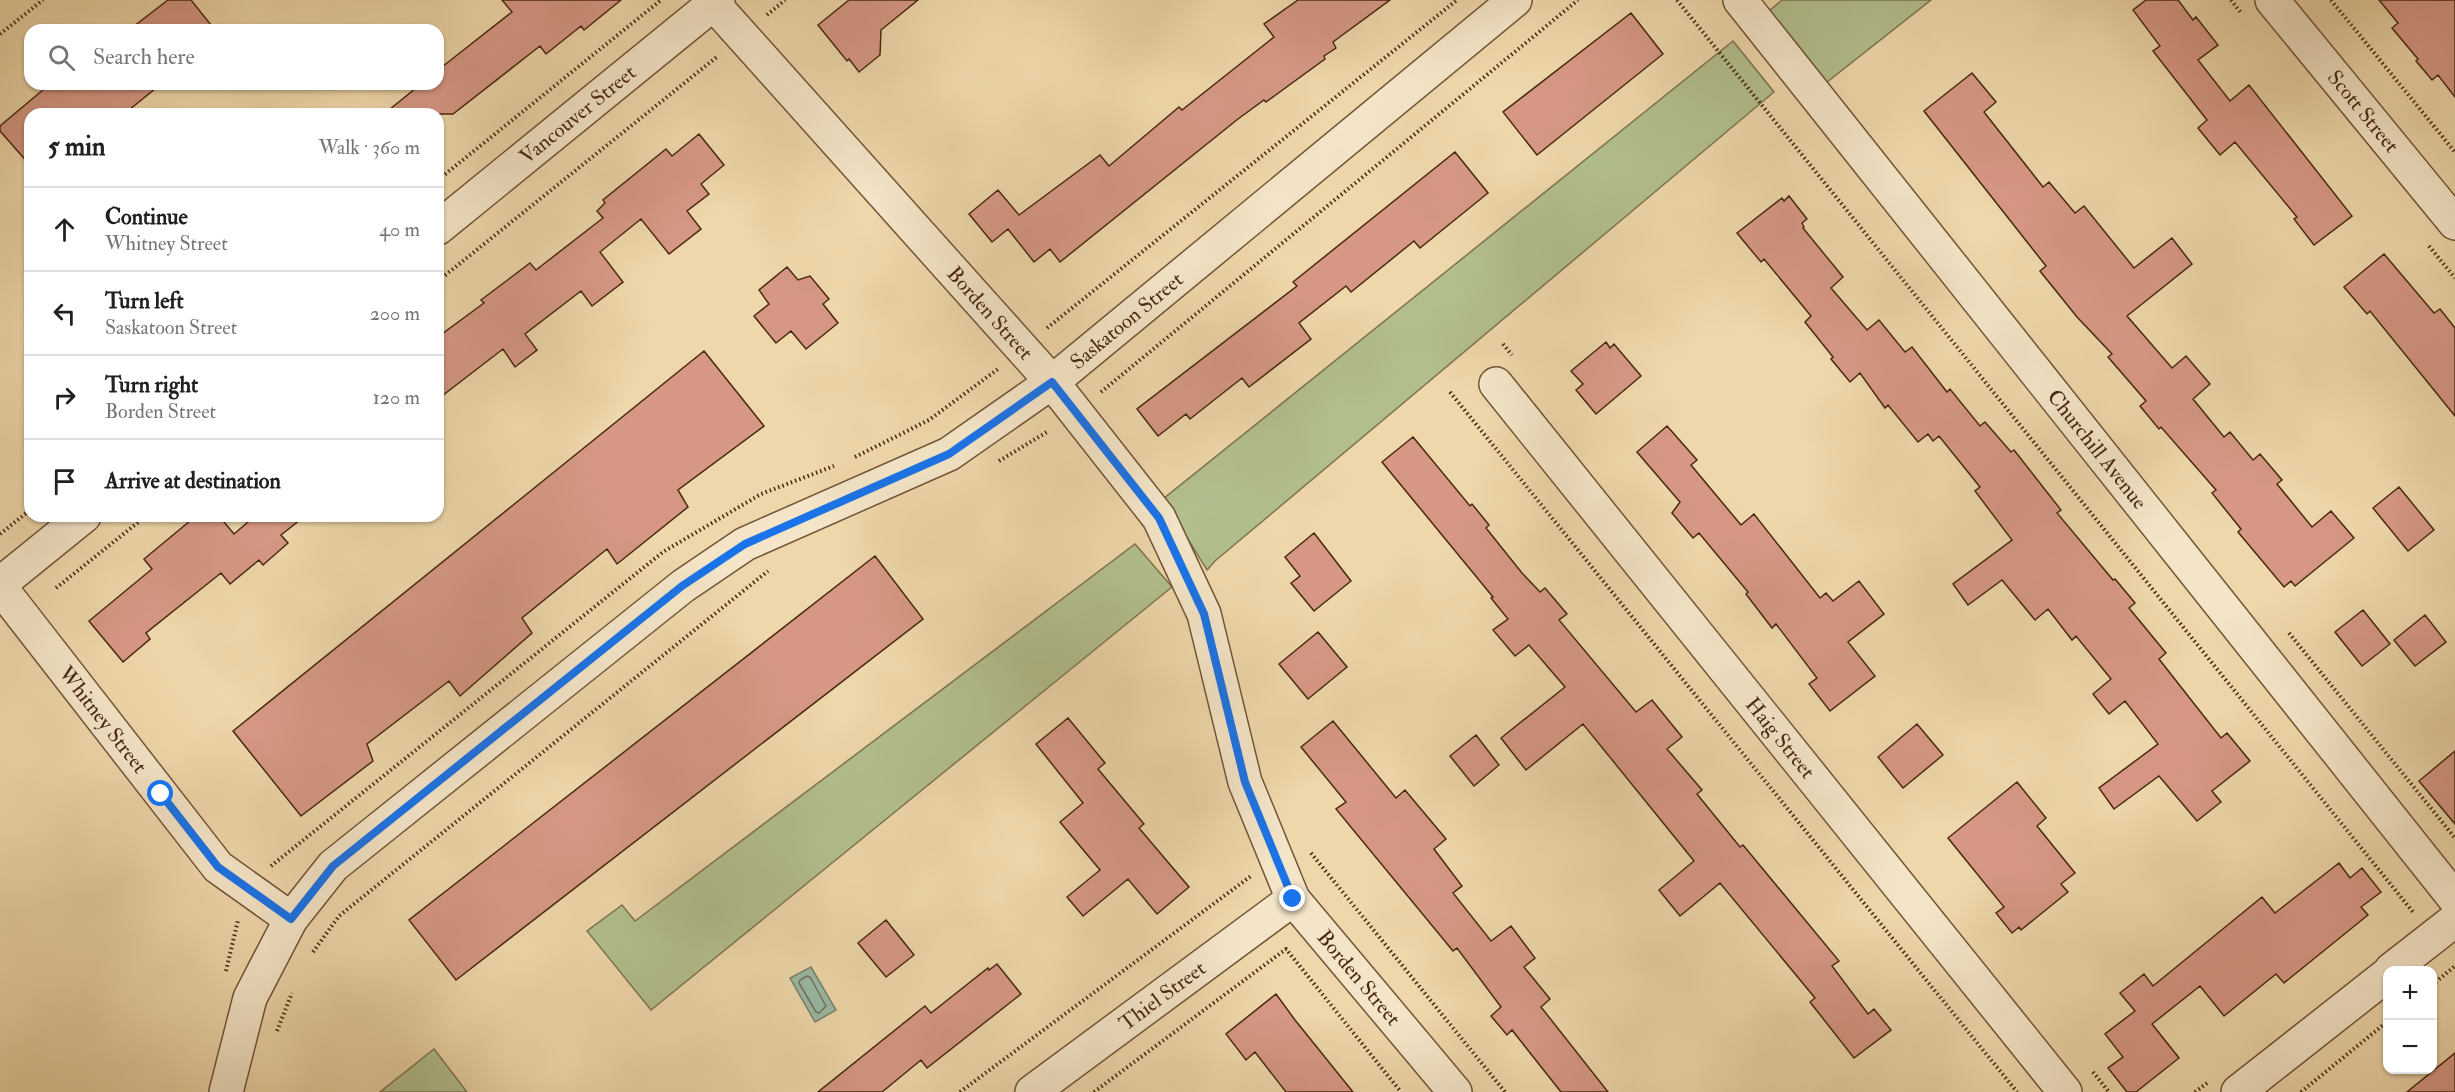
<!DOCTYPE html>
<html lang="en">
<head>
<meta charset="utf-8">
<style>
  :root { --surface:#fff; --page:#f6f6f6; --text:#202124; --muted:#757577; --line:#e0e0e0 }
  body { margin:0; font-family:"IM FELL Double Pica",serif; background:var(--page); color:var(--text) }
  .controls { position:absolute; right:18px; bottom:18px; display:grid; overflow:hidden; border-radius:12px; box-shadow:0 2px 4px #0004 }
  .controls button { width:54px; height:54px; display:grid; place-items:center; padding:0; border:0; border-bottom:2px solid var(--line); background:var(--surface); color:var(--text); font:30px sans-serif }
  .stop { position:absolute; width:18px; height:18px; margin:-14px; border:4px solid #1a73e8; border-radius:50%; background:#fff }
  .stop.end { background:#1a73e8; border-color:#fff; box-shadow:0 2px 6px #0008 }
  .list { margin:0; padding:0; list-style:none }
  h2 { display:flex; justify-content:space-between; align-items:center; height:78px; margin:0; padding:0 24px; font-size:26px }
  h2 small { font-size:20px; font-weight:400; color:var(--muted) }
  .list li { display:grid; grid-template-columns:39px 1fr auto; gap:18px; align-items:center; box-sizing:border-box; height:84px; padding:0 24px; border-top:2px solid var(--line) }
  .list b { display:block; font-size:22px; white-space:nowrap }
  .list p { margin:0; font-size:20px; white-space:nowrap; color:var(--muted) }
  .list em { font-size:20px; font-style:normal; color:var(--muted) }
  .icon { flex:none; width:33px; height:33px; fill:none; stroke:currentColor; stroke-width:2; stroke-linecap:round; stroke-linejoin:round }
  .map { position:relative; flex:none; width:2455px; height:1092px; overflow:hidden }
  .search { position:absolute; background:var(--surface); box-shadow:0 2px 4px #0004; left:24px; top:24px; width:420px; height:66px; display:flex; align-items:center; gap:15px; box-sizing:border-box; padding:0 21px; border-radius:18px; color:var(--muted); font-size:22px }
  .panel { position:absolute; background:var(--surface); box-shadow:0 2px 4px #0004; left:24px; top:108px; width:420px; height:414px; border-radius:18px }
  .map>svg:first-child { display:block }
  .green { fill:#b2bf8d; stroke:#7d7450; stroke-width:1.5 }
  .water { fill:#9abaa5; stroke:#79806a; stroke-width:1.5 }
  .lines { fill:none; stroke-linecap:round; stroke-linejoin:round }
  .shore { stroke:#71715c; stroke-width:1.5 }
  .building { fill:#d69885; stroke:#482812; stroke-width:1.5 }
  .minor-casing { stroke:#725438; stroke-width:36 }
  .path { stroke:#482812; stroke-width:4; stroke-dasharray:1.5 3; stroke-linecap:butt }
  .minor { stroke:#f4e5c8; stroke-width:33 }
  .route { stroke:#1a73e8; stroke-width:8 }
  .labels { text-anchor:middle; dominant-baseline:central; stroke-width:4.5; stroke-linejoin:round; paint-order:stroke }
  .street-label { font-size:21px; fill:#482812; stroke:#f4e5c8 }
</style>
</head>
<body>
<div class="map">
<svg width="2455" height="1092" viewBox="0 0 2455 1092">
  <rect width="100%" height="100%" fill="#eed7aa"/>
  <filter id="stains"><feTurbulence type="fractalNoise" baseFrequency=".00333" numOctaves="4"/><feColorMatrix values="0 0 0 0 .2 0 0 0 0 .09 0 0 0 0 .02 0 0 0 .5 -.17"/></filter>
  <radialGradient id="worn" r=".72"><stop offset=".6" stop-color="#630" stop-opacity="0"/><stop offset="1" stop-color="#630" stop-opacity=".3"/></radialGradient>
  <path class="green" d="M 1782,0 L 1931,0 L 1822,86 L 1764,15 Z
    M 1733,41 L 1774,92 L 1215,561 L 1207,570 L 1163,499 Z
    M 1135,544 L 1172,587 L 651,1010 L 587,931 L 622,905 L 635,921 Z
    M 434,1049 L 467,1092 L 380,1092 Z"/>
  <path class="water" d="M 811,967 L 836,1010 L 815,1022 L 790,978 Z"/>
  <g class="lines">
    <path class="shore" d="M 807,976 L 810,977 L 826,1006 L 819,1013 L 816,1012 L 799,983 L 800,980 Z"/>
  </g>
  <path class="building" d="M 168,0 L 191,0 L 215,30 L 129,30 Z
    M 502,0 L 621,0 L 584,30 L 581,26 L 546,54 L 540,46 L 453,114 L 384,114 L 421,84 L 438,84 L 438,70 L 512,12 Z
    M 849,0 L 918,0 L 881,30 L 880,55 L 859,72 L 849,59 L 847,61 L 818,25 Z
    M 1298,0 L 1390,0 L 1333,42 L 1336,48 L 1324,56 L 1325,59 L 1266,102 L 1264,100 L 1238,119 L 1060,262 L 1050,249 L 1034,262 L 1008,229 L 992,242 L 969,214 L 998,190 L 1019,215 L 1100,155 L 1109,166 L 1179,107 L 1182,110 L 1274,37 L 1264,24 Z
    M 2146,0 L 2178,0 L 2193,20 L 2196,17 L 2218,45 L 2198,60 L 2230,101 L 2249,85 L 2352,216 L 2314,245 L 2294,219 L 2297,217 L 2235,142 L 2220,155 L 2198,128 L 2207,120 L 2153,51 L 2160,46 L 2133,10 Z
    M 2379,0 L 2455,0 L 2455,97 L 2438,75 L 2432,80 L 2416,61 L 2418,59 L 2392,28 L 2398,23 Z
    M 1631,13 L 1663,54 L 1537,155 L 1503,112 Z
    M 1972,73 L 1996,102 L 1984,112 L 2043,187 L 2049,182 L 2075,213 L 2084,206 L 2134,268 L 2172,238 L 2192,264 L 2127,316 L 2172,368 L 2186,356 L 2210,384 L 2193,399 L 2224,437 L 2230,432 L 2253,460 L 2260,454 L 2282,480 L 2277,484 L 2312,527 L 2331,511 L 2354,538 L 2295,586 L 2291,581 L 2284,587 L 2238,532 L 2241,529 L 2212,493 L 2216,490 L 2161,427 L 2159,429 L 2140,406 L 2146,401 L 2108,357 L 2112,354 L 2077,317 L 2040,271 L 2046,266 L 1924,111 Z
    M 50,84 L 161,84 L 124,114 L 30,114 L 30,165 L 0,131 L 0,126 Z
    M 699,134 L 724,165 L 701,184 L 709,194 L 687,211 L 701,229 L 669,254 L 641,219 L 600,252 L 623,282 L 592,306 L 581,291 L 525,334 L 537,350 L 515,367 L 503,349 L 438,399 L 438,337 L 484,303 L 481,300 L 530,263 L 536,270 L 603,218 L 597,211 L 605,203 L 603,200 L 666,149 L 672,156 Z
    M 1455,152 L 1488,193 L 1420,248 L 1414,241 L 1351,292 L 1346,286 L 1299,323 L 1311,339 L 1249,387 L 1242,378 L 1190,419 L 1186,414 L 1158,436 L 1137,409 L 1297,286 L 1293,282 Z
    M 1789,196 L 1807,219 L 1802,223 L 1804,227 L 1803,228 L 1843,277 L 1831,288 L 1867,330 L 1879,320 L 1905,352 L 1912,347 L 1947,392 L 1950,389 L 1980,426 L 1985,422 L 2011,452 L 2014,450 L 2061,510 L 2057,513 L 2113,580 L 2115,579 L 2135,603 L 2129,608 L 2166,653 L 2159,659 L 2221,738 L 2227,733 L 2250,761 L 2212,791 L 2221,802 L 2197,821 L 2159,776 L 2114,809 L 2099,788 L 2158,744 L 2125,701 L 2109,714 L 2093,694 L 2111,679 L 2076,636 L 2072,640 L 2048,609 L 2035,620 L 2002,580 L 1968,605 L 1953,584 L 2012,540 L 1975,491 L 1980,487 L 1939,436 L 1933,441 L 1928,434 L 1918,442 L 1888,405 L 1885,408 L 1860,373 L 1850,382 L 1831,359 L 1833,357 L 1805,322 L 1811,316 L 1764,259 L 1761,262 L 1737,233 L 1782,198 L 1784,201 Z
    M 2384,254 L 2434,313 L 2440,309 L 2455,328 L 2455,416 L 2370,311 L 2367,314 L 2344,287 Z
    M 787,267 L 798,280 L 810,276 L 829,299 L 823,304 L 838,323 L 806,349 L 791,331 L 776,343 L 754,316 L 769,304 L 759,290 Z
    M 1606,342 L 1610,348 L 1614,344 L 1641,376 L 1596,414 L 1576,390 L 1583,384 L 1571,371 Z
    M 704,351 L 764,426 L 678,490 L 688,507 L 617,564 L 607,549 L 522,618 L 532,633 L 460,696 L 449,681 L 367,744 L 373,761 L 301,816 L 233,731 Z
    M 1667,426 L 1697,460 L 1691,465 L 1741,525 L 1754,514 L 1820,598 L 1826,593 L 1833,601 L 1859,581 L 1884,614 L 1848,642 L 1875,676 L 1830,711 L 1809,684 L 1817,678 L 1776,624 L 1772,628 L 1746,594 L 1748,592 L 1699,533 L 1693,538 L 1672,513 L 1680,502 L 1637,452 Z
    M 1413,437 L 1470,506 L 1472,504 L 1489,525 L 1486,528 L 1522,573 L 1540,592 L 1545,588 L 1567,614 L 1559,620 L 1636,712 L 1652,700 L 1682,737 L 1667,749 L 1702,790 L 1697,794 L 1740,847 L 1743,845 L 1839,961 L 1832,966 L 1868,1014 L 1874,1009 L 1891,1030 L 1854,1058 L 1810,1002 L 1815,998 L 1720,883 L 1680,916 L 1659,890 L 1694,861 L 1583,724 L 1526,770 L 1501,738 L 1565,687 L 1529,645 L 1515,656 L 1493,630 L 1508,619 L 1491,598 L 1493,597 L 1382,462 Z
    M 2399,487 L 2434,530 L 2408,551 L 2373,508 Z
    M 196,516 L 219,516 L 234,534 L 255,516 L 305,516 L 281,535 L 288,543 L 263,565 L 259,560 L 230,584 L 221,573 L 146,633 L 150,639 L 123,662 L 89,621 L 152,569 L 144,559 Z
    M 1314,533 L 1351,581 L 1314,611 L 1291,583 L 1300,576 L 1285,557 Z
    M 875,556 L 923,619 L 456,980 L 409,920 Z
    M 2363,610 L 2390,644 L 2362,666 L 2335,632 Z
    M 2425,615 L 2446,642 L 2415,666 L 2394,640 Z
    M 1318,632 L 1347,667 L 1308,699 L 1279,664 Z
    M 1068,718 L 1105,763 L 1098,769 L 1144,824 L 1139,828 L 1189,887 L 1157,914 L 1128,879 L 1083,916 L 1067,897 L 1100,870 L 1060,822 L 1083,803 L 1036,744 Z
    M 1333,721 L 1396,798 L 1405,790 L 1446,839 L 1434,849 L 1462,886 L 1453,893 L 1491,941 L 1511,926 L 1535,958 L 1524,967 L 1550,999 L 1541,1007 L 1608,1092 L 1561,1092 L 1512,1030 L 1507,1035 L 1491,1016 L 1501,1007 L 1457,948 L 1453,951 L 1336,809 L 1346,802 L 1301,747 Z
    M 1917,724 L 1943,755 L 1903,788 L 1878,757 Z
    M 1476,735 L 1499,765 L 1474,786 L 1450,756 Z
    M 2455,751 L 2455,824 L 2419,781 Z
    M 2017,782 L 2046,818 L 2037,826 L 2075,873 L 2061,884 L 2068,892 L 2021,930 L 2019,927 L 2012,933 L 1996,913 L 2004,907 L 1948,838 Z
    M 2339,863 L 2350,878 L 2362,868 L 2381,892 L 2361,907 L 2368,915 L 2284,983 L 2276,974 L 2224,1016 L 2200,986 L 2152,1024 L 2179,1058 L 2136,1092 L 2127,1092 L 2108,1068 L 2123,1057 L 2105,1034 L 2135,1011 L 2120,993 L 2144,974 L 2153,986 L 2262,897 L 2275,913 Z
    M 886,920 L 914,955 L 886,977 L 858,943 Z
    M 997,964 L 1021,994 L 927,1068 L 921,1060 L 882,1092 L 818,1092 L 925,1006 L 931,1013 L 988,968 L 989,970 Z
    M 1276,994 L 1295,1020 L 1353,1092 L 1286,1092 L 1255,1052 L 1246,1060 L 1226,1034 Z
    M 2455,1053 L 2455,1092 L 2407,1092 Z"/>
  <g class="lines">
    <defs>
      <g id="minor">
        <path id="s1" d="M 710,0 L 1052,382 L 1159,518 L 1204,614 L 1245,782 L 1293,899 L 1455,1092"/>
        <path id="s2" d="M 1740,0 L 2455,899"/>
        <path id="s3" d="M 2272,0 L 2455,223"/>
        <path id="s4" d="M 438,228 L 718,0"/>
        <path id="s5" d="M 1496,384 L 2065,1092"/>
        <path d="M 0,584 L 84,516"/>
        <path id="s6" d="M 0,587 L 218,867 L 291,919"/>
        <path d="M 2391,970 L 2455,920"/>
        <path id="s7" d="M 226,1092 L 250,998 L 291,919 L 333,866 L 683,586 L 745,544 L 949,454 L 1052,382 L 1515,0"/>
        <path id="s8" d="M 1032,1092 L 1293,899"/>
        <path d="M 2238,1092 L 2388,974"/>
      </g>
    </defs>
    <use href="#minor" class="minor-casing"/>
    <path class="path" d="M 1677,0 L 2413,912
      M 2231,0 L 2241,13
      M 2331,0 L 2455,152
      M 767,15 L 785,0
      M 0,34 L 43,0
      M 438,180 L 661,0
      M 2429,246 L 2455,278
      M 438,281 L 718,56
      M 1047,328 L 1457,0
      M 1503,344 L 1512,355
      M 1101,392 L 1578,0
      M 1450,392 L 2017,1092
      M 855,457 L 929,420 L 998,369
      M 999,461 L 1047,432
      M 0,534 L 30,510
      M 56,588 L 146,516
      M 2289,633 L 2455,838
      M 1311,853 L 1505,1092
      M 271,866 L 663,552 L 761,494 L 834,466
      M 313,952 L 339,916 L 768,571
      M 226,971 L 238,920
      M 2432,985 L 2455,966
      M 277,1031 L 292,993
      M 2093,1072 L 2109,1092
      M 960,1092 L 1251,876
      M 1094,1092 L 1286,949 L 1401,1092
      M 2195,1092 L 2207,1083
      M 2301,1092 L 2388,1021"/>
    <use href="#minor" class="minor"/>
  </g>
  <g class="lines">
    <path class="route" d="M 161,794 L 218,867 L 291,919 L 333,866 L 682,586 L 745,544 L 949,454 L 1052,382 L 1159,518 L 1204,614 L 1245,782 L 1293,899"/>
  </g>
  <g class="labels">
    <g class="street-label">
      <text stroke="none"><textPath href="#s3" startOffset="144">Scott Street</textPath></text>
      <text stroke="none"><textPath href="#s4" startOffset="180">Vancouver Street</textPath></text>
      <text stroke="none"><textPath href="#s1" startOffset="420">Borden Street</textPath></text>
      <text stroke="none"><textPath href="#s7" startOffset="1222">Saskatoon Street</textPath></text>
      <text stroke="none"><textPath href="#s2" startOffset="574">Churchill Avenue</textPath></text>
      <text stroke="none"><textPath href="#s6" startOffset="168">Whitney Street</textPath></text>
      <text stroke="none"><textPath href="#s5" startOffset="454">Haig Street</textPath></text>
      <text stroke="none"><textPath href="#s1" startOffset="1194">Borden Street</textPath></text>
      <text stroke="none"><textPath href="#s8" startOffset="162">Thiel Street</textPath></text>
    </g>
  </g>
  <rect width="100%" height="100%" filter="url(#stains)"/>
  <rect width="100%" height="100%" fill="url(#worn)"/>
</svg>
<div class="controls">
<button>+</button>
<button>−</button>
</div>
<div class="stop" style="left:161px;top:794px"></div>
<div class="stop end" style="left:1293px;top:899px"></div>
<div class="search"><svg class="icon" aria-label="search" viewBox="0 0 24 24"><circle cx="10" cy="10" r="6"/><path d="M15 15l6 6"/></svg>Search here</div>
<section class="panel">
<h2>5 min<small>Walk · 360 m</small></h2>
<ul class="list">
<li><svg class="icon" aria-label="ahead" viewBox="0 0 24 24"><path d="M12 20V5M6 11l6-6 6 6"/></svg><div><b>Continue</b><p>Whitney Street</p></div><em>40 m</em></li>
<li><svg class="icon" aria-label="left" viewBox="0 0 24 24"><path d="M17 20v-9H6M10 6l-5 5 5 5"/></svg><div><b>Turn left</b><p>Saskatoon Street</p></div><em>200 m</em></li>
<li><svg class="icon" aria-label="right" viewBox="0 0 24 24"><path d="M7 20v-9h11M14 6l5 5-5 5"/></svg><div><b>Turn right</b><p>Borden Street</p></div><em>120 m</em></li>
<li><svg class="icon" aria-label="arrive" viewBox="0 0 24 24"><path d="M6 21V4h12l-3 4 3 4H6"/></svg><div><b>Arrive at destination</b></div></li>
</ul>
</section>
</div>
</body>
</html>
